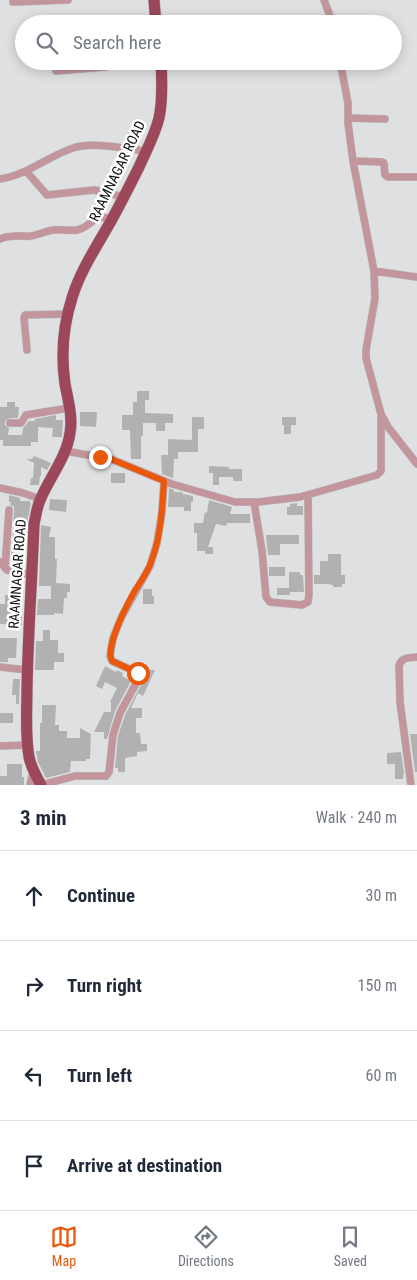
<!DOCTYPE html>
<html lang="en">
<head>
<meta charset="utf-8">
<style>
  :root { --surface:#fff; --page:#f2f2f3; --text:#1f2937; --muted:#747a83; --line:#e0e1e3; --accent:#ea580c }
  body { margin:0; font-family:"Roboto Condensed",sans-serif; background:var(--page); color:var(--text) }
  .stop { position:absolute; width:15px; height:15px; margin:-11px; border:4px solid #ea580c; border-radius:50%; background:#fff }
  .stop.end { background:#ea580c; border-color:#fff; box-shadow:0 1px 5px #0008 }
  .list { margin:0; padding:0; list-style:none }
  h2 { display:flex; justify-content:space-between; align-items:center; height:65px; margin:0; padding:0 20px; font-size:21px }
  h2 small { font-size:16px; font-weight:400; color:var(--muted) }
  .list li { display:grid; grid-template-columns:32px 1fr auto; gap:15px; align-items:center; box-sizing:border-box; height:90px; padding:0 20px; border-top:1px solid var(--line) }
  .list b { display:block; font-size:19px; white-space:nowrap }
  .list em { font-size:16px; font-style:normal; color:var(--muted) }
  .icon { flex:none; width:28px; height:28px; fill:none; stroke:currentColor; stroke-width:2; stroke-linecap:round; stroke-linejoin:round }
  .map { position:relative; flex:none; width:417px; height:785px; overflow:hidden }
  .search { position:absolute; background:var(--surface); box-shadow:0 2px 12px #0003; left:15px; right:15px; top:15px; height:55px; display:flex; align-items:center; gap:12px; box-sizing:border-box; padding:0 18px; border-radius:28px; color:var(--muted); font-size:19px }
  .sheet { height:425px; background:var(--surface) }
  nav { display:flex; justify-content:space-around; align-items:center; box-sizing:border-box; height:70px; border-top:1px solid var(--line); background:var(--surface); font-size:14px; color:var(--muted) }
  nav a { display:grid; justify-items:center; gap:2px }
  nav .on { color:var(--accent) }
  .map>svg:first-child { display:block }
  .building { fill:#b2b1b2 }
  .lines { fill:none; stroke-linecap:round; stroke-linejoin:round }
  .minor-casing { stroke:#babbbc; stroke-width:8 }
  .trunk-casing { stroke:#babbbc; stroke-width:12 }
  .minor { stroke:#c3959c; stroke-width:7 }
  .trunk { stroke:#9c475a; stroke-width:11 }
  .route { stroke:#ea580c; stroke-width:6 }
  .labels { text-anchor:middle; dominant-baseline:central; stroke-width:5; stroke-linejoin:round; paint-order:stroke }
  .street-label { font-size:14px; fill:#101111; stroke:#fff }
</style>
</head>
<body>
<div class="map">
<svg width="417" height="785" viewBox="0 0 417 785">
  <rect width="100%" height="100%" fill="#dfe0e1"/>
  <path class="building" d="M 137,391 L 149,391 L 149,400 L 145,400 L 145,413 L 173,414 L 173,423 L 165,423 L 165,431 L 156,431 L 156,423 L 143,423 L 143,436 L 141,436 L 141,459 L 131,459 L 130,430 L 122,430 L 122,415 L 133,415 L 133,402 L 137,402 Z
    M 7,402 L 15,402 L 15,407 L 19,407 L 18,418 L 10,418 L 5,421 L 5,425 L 9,428 L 8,435 L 22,435 L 23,428 L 29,421 L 35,421 L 35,419 L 56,415 L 56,420 L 63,420 L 62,437 L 52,437 L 53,428 L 38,427 L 38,442 L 31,442 L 31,446 L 3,446 L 3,440 L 0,440 L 0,407 L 7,407 Z
    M 80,412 L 97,412 L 96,427 L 80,426 Z
    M 192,417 L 204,417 L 204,429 L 198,429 L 198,452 L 178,452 L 178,459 L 174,459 L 173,478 L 162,474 L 161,455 L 168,455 L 168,439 L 192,440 Z
    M 282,417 L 296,417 L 296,425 L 291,425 L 291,434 L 284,434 L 284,425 L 282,425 Z
    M 34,456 L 51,463 L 47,470 L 41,467 L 41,476 L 40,476 L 39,485 L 30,485 L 31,478 L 33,478 L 34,463 L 26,459 L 32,459 Z
    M 209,466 L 229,467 L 229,469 L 242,469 L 242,481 L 233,481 L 233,477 L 219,477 L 219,485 L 213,485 L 213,473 L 209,473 Z
    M 111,473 L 125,473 L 125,483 L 111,483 Z
    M 169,488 L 174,490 L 174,492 L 182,492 L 183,494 L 193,496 L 193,502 L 191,502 L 191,511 L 184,511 L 184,507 L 168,507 Z
    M 9,495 L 20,498 L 20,501 L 30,501 L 30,503 L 31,503 L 27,522 L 21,522 L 21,535 L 26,535 L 25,548 L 17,548 L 17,560 L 11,559 L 14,510 L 14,507 L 10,505 L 11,502 L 9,502 Z
    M 50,499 L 67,500 L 66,512 L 49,510 Z
    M 209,500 L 232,507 L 230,514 L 250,514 L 250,523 L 227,523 L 226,526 L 216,524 L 208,547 L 213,547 L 213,554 L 205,554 L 205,551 L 197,551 L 197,533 L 194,533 L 194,523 L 203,523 L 205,512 L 207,513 Z
    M 297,503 L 297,506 L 303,506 L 303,515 L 287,515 L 287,507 L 290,507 L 290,504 Z
    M 41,525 L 51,527 L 49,537 L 55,537 L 55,559 L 57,559 L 56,583 L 70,584 L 70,592 L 67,592 L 67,598 L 64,598 L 63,614 L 54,613 L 54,615 L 37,615 L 38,599 L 51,599 L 51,586 L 39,586 Z
    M 266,535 L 299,535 L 299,544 L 280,544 L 280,555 L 268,555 Z
    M 328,554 L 341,554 L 341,575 L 345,575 L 345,584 L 342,584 L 342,587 L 333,587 L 333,585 L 328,584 L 314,584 L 314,575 L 320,575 L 320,561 L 328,561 Z
    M 269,567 L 285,567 L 285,576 L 269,576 Z
    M 289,572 L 300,572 L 300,575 L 303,575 L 304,592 L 290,592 L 290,595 L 277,595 L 277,588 L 289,588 Z
    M 143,589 L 152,589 L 152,596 L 154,596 L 154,604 L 143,604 Z
    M 5,595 L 16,595 L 16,602 L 20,602 L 20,613 L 22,613 L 22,625 L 0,624 L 0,604 L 5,604 Z
    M 43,630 L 50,630 L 50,640 L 58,640 L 58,653 L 64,653 L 64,662 L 54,662 L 54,670 L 35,670 L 36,641 L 43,641 Z
    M 0,638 L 17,638 L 16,658 L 8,658 L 8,662 L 0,662 Z
    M 105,666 L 116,672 L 117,670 L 123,673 L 122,676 L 131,681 L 115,711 L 107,739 L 104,739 L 104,732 L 94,732 L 104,712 L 111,712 L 111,702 L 110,702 L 117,688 L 105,682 L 102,689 L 96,686 Z
    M 146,670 L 155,670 L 143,696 L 138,693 L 131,708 L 142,708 L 142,718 L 136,718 L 136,733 L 140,733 L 141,744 L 147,744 L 147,751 L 137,752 L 137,756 L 125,758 L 125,772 L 118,772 L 118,768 L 115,768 L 118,736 L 125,715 L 144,679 L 146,680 Z
    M 13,679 L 20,679 L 19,704 L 16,704 L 16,695 L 12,695 Z
    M 42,705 L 56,705 L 55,725 L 59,725 L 59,731 L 67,731 L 67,738 L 80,738 L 80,728 L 91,734 L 90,759 L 86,759 L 86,761 L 71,761 L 70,772 L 46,778 L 38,762 L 36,751 L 40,751 L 40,723 L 42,723 Z
    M 0,713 L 13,713 L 13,723 L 0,723 Z
    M 410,734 L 417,734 L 417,772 L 415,772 Z
    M 401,752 L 404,772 L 403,779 L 395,779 L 395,764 L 387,764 L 387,753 Z
    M 7,764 L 22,764 L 22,777 L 24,777 L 24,785 L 0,785 L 0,776 L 7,776 Z"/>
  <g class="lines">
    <defs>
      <path id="minor" d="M 324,0 L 333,24
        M 13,2 L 68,0
        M 340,61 L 348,103 L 348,123 L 353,161 L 374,271 L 375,298 L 366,350 L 366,358 L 381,414 L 388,427 L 417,464
        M 56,71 L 105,67 L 127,61
        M 348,118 L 385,119
        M 353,161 L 382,162 L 384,163 L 385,175 L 388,177 L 417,177
        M 26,171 L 47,195 L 94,190 L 124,197
        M 0,179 C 28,175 49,155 76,147 C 97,142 125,149 146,151
        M 0,239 C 10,234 20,237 31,236 C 38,235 46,231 53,230 C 61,229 69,231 77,230 C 94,226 91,213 112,219
        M 374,271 L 417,277
        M 27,350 L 24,318 L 25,315 L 67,314
        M 10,423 L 21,423 L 26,415 L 69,408
        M 65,451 L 111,459 L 172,484 L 235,502 L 258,502 L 300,497 L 377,475 L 381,471 L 381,416
        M 0,488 L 23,493 L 40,499
        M 254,502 L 262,551 L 266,597 L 270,602 L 302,605 L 308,602 L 309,595 L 308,495
        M 0,562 L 7,570 L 31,575
        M 5,568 L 9,510
        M 0,667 L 27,670
        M 0,746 L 28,745
        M 30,785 L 33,771
        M 41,785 L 75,776 L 106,776 L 109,772 L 113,735 L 120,713 L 139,678 L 138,673 L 112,661 L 110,656 L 113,638 L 122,616 L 150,566 L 157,543 L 162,512 L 164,481
        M 411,785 L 400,702 L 399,666 C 401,657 409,658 417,657"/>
      <path id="trunk" d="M 154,0 L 156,24
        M 41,785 C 36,776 31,767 29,757 C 25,735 27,711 27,688 C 28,633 32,579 34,524 C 36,515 37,506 41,498 C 50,477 67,456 70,433 C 73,417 68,400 65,384 C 61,356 63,326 72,298 C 80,271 97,246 111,221 C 121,203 130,185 139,167 C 146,151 155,135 159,118 C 163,100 162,79 161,61"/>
    </defs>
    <use href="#minor" class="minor-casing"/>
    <use href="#trunk" class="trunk-casing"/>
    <use href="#minor" class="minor"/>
    <use href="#trunk" class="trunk"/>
  </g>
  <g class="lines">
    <path class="route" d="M 100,457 L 111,459 L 164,481 C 162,510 161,540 149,567 C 145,576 140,583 135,590 C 129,601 123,613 118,625 C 115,634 107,652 112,661 L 138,673"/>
  </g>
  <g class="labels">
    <g class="street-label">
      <text transform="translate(117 171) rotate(-64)">RAAMNAGAR ROAD</text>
      <text transform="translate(17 574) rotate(-86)">RAAMNAGAR ROAD</text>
    </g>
  </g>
</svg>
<div class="stop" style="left:138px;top:673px"></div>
<div class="stop end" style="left:100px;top:457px"></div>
<div class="search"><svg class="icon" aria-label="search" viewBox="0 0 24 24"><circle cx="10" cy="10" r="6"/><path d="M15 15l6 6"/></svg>Search here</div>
</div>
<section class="sheet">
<h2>3 min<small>Walk · 240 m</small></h2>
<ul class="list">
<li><svg class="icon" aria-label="ahead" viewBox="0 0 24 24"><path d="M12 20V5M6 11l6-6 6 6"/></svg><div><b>Continue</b></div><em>30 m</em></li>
<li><svg class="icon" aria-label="right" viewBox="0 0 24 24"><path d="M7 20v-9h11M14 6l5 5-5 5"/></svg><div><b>Turn right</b></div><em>150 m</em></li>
<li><svg class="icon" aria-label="left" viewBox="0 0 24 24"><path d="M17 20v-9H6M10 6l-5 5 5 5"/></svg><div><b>Turn left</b></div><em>60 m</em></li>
<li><svg class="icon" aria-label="arrive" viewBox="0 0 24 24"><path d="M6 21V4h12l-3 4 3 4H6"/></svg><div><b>Arrive at destination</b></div></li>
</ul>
</section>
<nav>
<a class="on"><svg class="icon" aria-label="map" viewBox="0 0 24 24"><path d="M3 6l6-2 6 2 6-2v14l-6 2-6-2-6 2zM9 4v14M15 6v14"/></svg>Map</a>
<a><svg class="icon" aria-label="directions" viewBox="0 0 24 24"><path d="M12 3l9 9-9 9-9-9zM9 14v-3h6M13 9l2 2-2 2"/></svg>Directions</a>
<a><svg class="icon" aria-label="saved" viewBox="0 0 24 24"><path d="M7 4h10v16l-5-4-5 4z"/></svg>Saved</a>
</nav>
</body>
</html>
